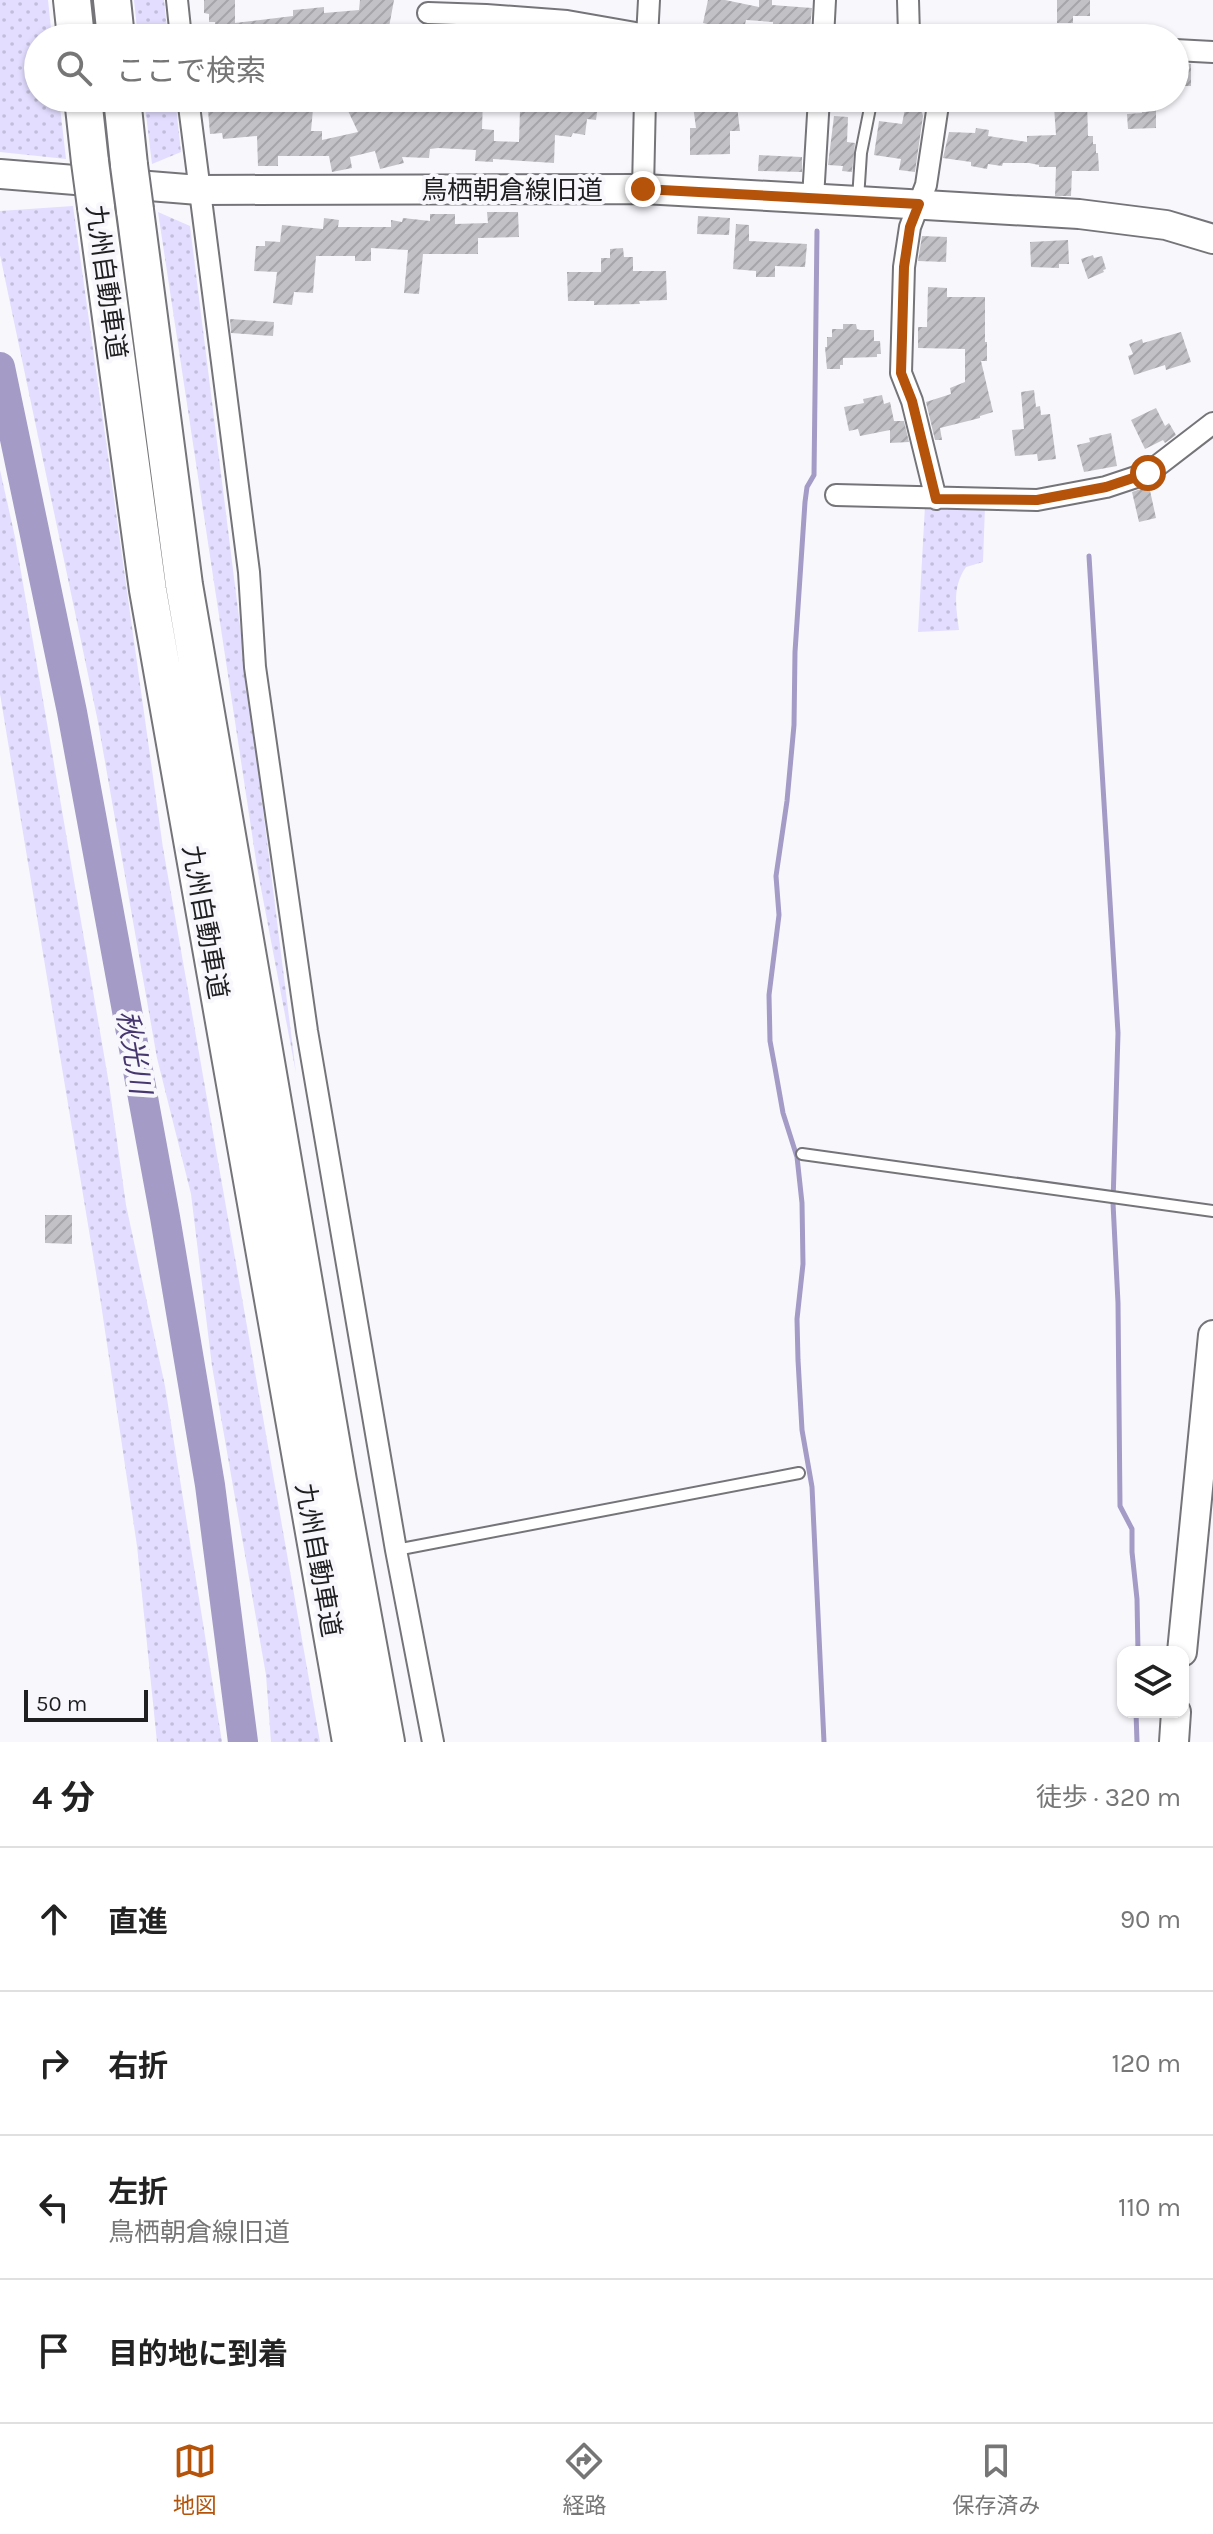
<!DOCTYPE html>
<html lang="ja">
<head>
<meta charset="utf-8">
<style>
  :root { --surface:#fff; --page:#f2f2f2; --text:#222; --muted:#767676; --line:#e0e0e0; --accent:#b45309 }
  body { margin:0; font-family:Karla,"Noto Sans JP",sans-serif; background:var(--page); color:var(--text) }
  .controls { position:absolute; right:24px; bottom:24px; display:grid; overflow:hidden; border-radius:16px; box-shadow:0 2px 6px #0004 }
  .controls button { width:72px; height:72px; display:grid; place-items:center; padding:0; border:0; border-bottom:2px solid var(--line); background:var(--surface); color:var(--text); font:40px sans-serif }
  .scale { position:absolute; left:24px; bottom:20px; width:124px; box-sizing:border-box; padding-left:8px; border:4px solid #1f1f21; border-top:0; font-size:22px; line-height:28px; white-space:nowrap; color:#1f1f21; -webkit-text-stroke:6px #f8f7fc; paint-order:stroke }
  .stop { position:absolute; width:24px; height:24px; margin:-18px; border:6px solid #b45309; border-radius:50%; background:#fff }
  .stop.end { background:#b45309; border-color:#fff; box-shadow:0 2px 8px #0008 }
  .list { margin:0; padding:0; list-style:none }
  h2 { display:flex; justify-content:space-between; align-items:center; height:104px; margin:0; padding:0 32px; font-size:34px }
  h2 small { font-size:26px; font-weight:400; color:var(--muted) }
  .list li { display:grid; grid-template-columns:52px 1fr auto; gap:24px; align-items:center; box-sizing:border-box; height:144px; padding:0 32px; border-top:2px solid var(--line) }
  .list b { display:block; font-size:30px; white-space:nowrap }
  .list p { margin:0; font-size:26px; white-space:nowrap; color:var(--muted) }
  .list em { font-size:26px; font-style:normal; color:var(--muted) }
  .icon { flex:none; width:44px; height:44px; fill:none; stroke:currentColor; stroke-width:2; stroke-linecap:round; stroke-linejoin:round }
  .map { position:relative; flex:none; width:1213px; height:1742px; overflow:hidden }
  .search { position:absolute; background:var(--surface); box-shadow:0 2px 6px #0004; left:24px; right:24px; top:24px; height:88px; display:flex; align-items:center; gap:20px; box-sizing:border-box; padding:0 28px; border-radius:44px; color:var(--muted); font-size:30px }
  .sheet { height:680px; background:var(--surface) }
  nav { display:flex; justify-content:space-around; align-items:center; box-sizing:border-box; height:112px; border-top:2px solid var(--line); background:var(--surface); font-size:22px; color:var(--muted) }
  nav a { display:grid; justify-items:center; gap:4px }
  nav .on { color:var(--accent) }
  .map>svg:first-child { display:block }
  .grass { fill:url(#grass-dots) }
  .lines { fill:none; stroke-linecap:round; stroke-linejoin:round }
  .stream { stroke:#a49bc6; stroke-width:5 }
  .river { stroke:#a49bc6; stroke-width:30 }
  .building { fill:url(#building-hatch) }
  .lane-casing { stroke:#757579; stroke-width:14 }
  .street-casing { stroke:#757579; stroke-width:24 }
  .secondary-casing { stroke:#757579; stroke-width:32 }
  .highway-casing { stroke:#757579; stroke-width:40 }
  .lane { stroke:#fff; stroke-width:10 }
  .street { stroke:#fff; stroke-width:20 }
  .secondary { stroke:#fff; stroke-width:28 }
  .highway { stroke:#fff; stroke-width:36 }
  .highway-bridge-casing { stroke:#757579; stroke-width:40; stroke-linecap:butt }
  .highway-bridge { stroke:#fff; stroke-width:36 }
  .route { stroke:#b45309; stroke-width:10 }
  .labels { text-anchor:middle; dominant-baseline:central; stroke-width:8; stroke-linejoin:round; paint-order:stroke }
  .street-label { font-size:26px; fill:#1f1f21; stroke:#f8f7fc }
  .water-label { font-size:28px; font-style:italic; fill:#46376f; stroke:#f8f7fc }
</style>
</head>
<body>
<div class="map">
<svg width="1213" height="1742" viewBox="0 0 1213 1742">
  <defs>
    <pattern id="grass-dots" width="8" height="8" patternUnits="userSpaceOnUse" patternTransform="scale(2)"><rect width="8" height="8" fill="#e3ddff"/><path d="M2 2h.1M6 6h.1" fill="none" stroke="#c2bdda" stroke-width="1.8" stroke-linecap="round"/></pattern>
    <pattern id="building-hatch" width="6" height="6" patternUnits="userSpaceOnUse" patternTransform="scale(2)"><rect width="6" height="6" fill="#c2c1c6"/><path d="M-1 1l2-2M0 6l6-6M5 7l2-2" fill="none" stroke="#a6a5aa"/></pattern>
  </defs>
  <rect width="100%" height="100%" fill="#f8f7fc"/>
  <path class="grass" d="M 0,0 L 48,0 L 52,38 L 38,38 L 38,98 L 59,98 L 66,159 L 0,152 Z
    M 134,0 L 164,0 L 168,38 L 138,38 Z
    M 144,98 L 175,98 L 181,152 L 152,164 Z
    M 73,206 L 163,848 L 320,1742 L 271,1742 L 266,1675 L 212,1366 L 191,1194 L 157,1058 L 98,722 L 0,255 L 0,211 Z
    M 158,212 L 190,226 L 296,1073 L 257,867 Z
    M 0,470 L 15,537 L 109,1084 L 126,1205 L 165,1386 L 222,1742 L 157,1742 L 137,1546 L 100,1297 L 0,694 Z
    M 925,506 L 985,506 L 983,562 L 966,567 C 952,587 956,607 959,630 L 918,632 Z"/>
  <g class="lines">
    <path class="stream" d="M 817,231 L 814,475 L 807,487 L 805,502 L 795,652 L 794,725 L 787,801 L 776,876 L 779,915 L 769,995 L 770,1041 L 775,1068 L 783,1113 L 797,1157 L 802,1203 L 803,1264 L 797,1319 L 798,1360 L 802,1430 L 812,1487 L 824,1742
      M 1089,556 L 1118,1033 L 1113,1203 L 1118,1303 L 1120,1506 L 1132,1529 L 1132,1552 L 1137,1599 L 1138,1652
      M 1136,1712 L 1137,1742"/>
    <path class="river" d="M 0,367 L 72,712 L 165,1217 L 210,1485 L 243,1742"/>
  </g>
  <path class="building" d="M 204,0 L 235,0 L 235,23 L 293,16 L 293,10 L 305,9 L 324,7 L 324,13 L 359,10 L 360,0 L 394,0 L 387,38 L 336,31 L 337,36 L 308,38 L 216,38 L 215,22 L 209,22 L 209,14 L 204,13 Z
    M 708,0 L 725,0 L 759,7 L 759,0 L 772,0 L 772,5 L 812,8 L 810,29 L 773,27 L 773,22 L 746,20 L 743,33 L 703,23 Z
    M 1057,0 L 1090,0 L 1090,16 L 1073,16 L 1073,23 L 1057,23 Z
    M 1175,63 L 1191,64 L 1191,86 L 1175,86 Z
    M 207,98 L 314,98 L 311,131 L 322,131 L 322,140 L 358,132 L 342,98 L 483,98 L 482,129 L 494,130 L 494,141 L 519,142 L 520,110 L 523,110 L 523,98 L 599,98 L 596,120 L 587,119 L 585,135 L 573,133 L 571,137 L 555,135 L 554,163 L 493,159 L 493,162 L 475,161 L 476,150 L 438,148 L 430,149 L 429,158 L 402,157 L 404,163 L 380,169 L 375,151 L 350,157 L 352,168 L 332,172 L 329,156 L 278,156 L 278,166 L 258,166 L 257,136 L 223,139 L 222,133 L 210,134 Z
    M 692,98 L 736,98 L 740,131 L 730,131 L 730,154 L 690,155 L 690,128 L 696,128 Z
    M 1140,98 L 1156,98 L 1156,128 L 1128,129 L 1127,114 L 1142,113 Z
    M 1056,100 L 1087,100 L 1088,136 L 1093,136 L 1093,144 L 1096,144 L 1096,153 L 1098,153 L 1099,171 L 1072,171 L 1071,196 L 1055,196 L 1056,167 L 1039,167 L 1039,165 L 1029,163 L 1003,163 L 1002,166 L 988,164 L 987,169 L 971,166 L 971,162 L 943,158 L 949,132 L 975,133 L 976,128 L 989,130 L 988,136 L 1027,142 L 1027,136 L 1056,135 L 1054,107 L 1057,107 Z
    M 905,109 L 922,112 L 923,116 L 915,172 L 899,170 L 901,159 L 874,155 L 879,121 L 902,124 Z
    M 834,116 L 848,117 L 847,142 L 855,143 L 852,172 L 842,171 L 843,166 L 828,165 Z
    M 759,155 L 802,157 L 802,172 L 758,171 Z
    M 487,212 L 518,212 L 519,237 L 478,238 L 478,254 L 423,254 L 419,294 L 404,293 L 408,250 L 371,248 L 371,261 L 355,261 L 355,256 L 316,256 L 313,293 L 294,292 L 292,305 L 273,303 L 277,272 L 254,271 L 256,246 L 265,246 L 265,241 L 280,242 L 282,225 L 323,229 L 324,218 L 339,220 L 338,227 L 391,227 L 391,220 L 402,222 L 403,218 L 430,221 L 430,214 L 455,214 L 455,224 L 488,223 Z
    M 698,216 L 730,218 L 729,235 L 697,234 Z
    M 736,224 L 749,225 L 749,241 L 807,244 L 805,267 L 775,266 L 775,277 L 756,277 L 756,271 L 733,269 Z
    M 922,236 L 947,237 L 946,262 L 918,261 Z
    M 1068,240 L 1069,264 L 1059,264 L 1059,268 L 1031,267 L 1030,242 Z
    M 623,248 L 624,257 L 633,257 L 633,271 L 666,271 L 667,300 L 639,301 L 640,304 L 594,305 L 594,301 L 568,301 L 567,272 L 601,272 L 601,258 L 610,258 L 610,249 Z
    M 1093,255 L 1094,258 L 1102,256 L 1106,269 L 1103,270 L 1104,272 L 1088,279 L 1081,259 Z
    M 928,287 L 947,288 L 947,297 L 985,297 L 985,342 L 987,342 L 987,361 L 981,361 L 993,412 L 980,416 L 980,418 L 940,428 L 942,440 L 935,440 L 926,402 L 951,394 L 950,388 L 965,382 L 965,349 L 918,348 L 918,327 L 927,327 Z
    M 230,319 L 274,322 L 273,336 L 231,333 Z
    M 843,324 L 856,324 L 857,329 L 860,330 L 874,330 L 874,341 L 880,341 L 881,354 L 877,354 L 877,357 L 843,358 L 843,365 L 840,365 L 840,369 L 827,369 L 825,347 L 827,347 L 827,337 L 832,337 L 832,329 L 843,329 Z
    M 1181,332 L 1191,362 L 1166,370 L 1165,365 L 1134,375 L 1128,356 L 1133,354 L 1129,344 L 1142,339 L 1143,343 Z
    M 1034,390 L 1036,407 L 1040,406 L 1041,415 L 1050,414 L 1056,459 L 1038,461 L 1037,454 L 1015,456 L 1012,430 L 1024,429 L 1021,392 Z
    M 882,395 L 884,404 L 890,402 L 894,421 L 904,421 L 909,442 L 890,443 L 890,430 L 860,436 L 858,429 L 849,431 L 844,407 L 864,403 L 863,399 Z
    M 1156,408 L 1165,426 L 1169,423 L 1176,435 L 1165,443 L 1163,440 L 1145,449 L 1131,420 Z
    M 1111,433 L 1117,466 L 1084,472 L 1077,445 L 1090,442 L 1089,438 Z
    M 1149,486 L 1156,518 L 1139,522 L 1132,492 Z
    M 45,1215 L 72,1215 L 72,1244 L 45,1243 Z"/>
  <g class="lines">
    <defs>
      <path id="lane" d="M 506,16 L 508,38
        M 492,98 L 492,104
        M 858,199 L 861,153 L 872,98
        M 802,1154 L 1213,1211
        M 396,1550 L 799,1473"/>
      <path id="street" d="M 177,0 L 181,38
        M 908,0 L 909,35 L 915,38
        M 428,13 L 486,15 L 567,21 L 647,35
        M 647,38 L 649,0
        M 823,38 L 825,0
        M 1175,50 L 1213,52
        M 188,98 L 249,572 L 255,667 L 307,1031 L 396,1550 L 433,1742
        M 643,189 L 645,98
        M 813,198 L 819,98
        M 836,495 L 1037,500 L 1106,487 L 1148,473 L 1213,423
        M 936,499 L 912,401 L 901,373 L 904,267 L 910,227 L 926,185 L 939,98"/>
      <path id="secondary" d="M 0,174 L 199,190 L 643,189 L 858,201 L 1079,214 L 1166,225 L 1213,239
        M 1182,1652 L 1213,1335
        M 1174,1742 L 1176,1712"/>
      <path id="highway" d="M 72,0 L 76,38
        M 112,0 L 116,38
        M 83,98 L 90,162
        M 122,98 L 129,165
        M 96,207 L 148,590 L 351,1742
        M 135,210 L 184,585 L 338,1481 L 386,1742"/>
    </defs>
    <use href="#lane" class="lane-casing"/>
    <use href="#street" class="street-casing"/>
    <use href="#secondary" class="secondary-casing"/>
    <use href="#highway" class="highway-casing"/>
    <use href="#lane" class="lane"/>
    <use href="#street" class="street"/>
    <use href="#secondary" class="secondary"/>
    <use href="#highway" class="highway"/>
    <defs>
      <path id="highway-bridge" d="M 90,162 L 96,207
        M 129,165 L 135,210"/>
    </defs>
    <use href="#highway-bridge" class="highway-bridge-casing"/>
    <use href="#highway-bridge" class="highway-bridge"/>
  </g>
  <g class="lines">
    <path class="route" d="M 643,189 L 919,204 L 910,227 L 904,267 L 901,373 L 912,401 L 936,499 L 1037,500 L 1106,487 L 1148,473"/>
  </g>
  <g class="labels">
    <g class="street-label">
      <text x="512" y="190">鳥栖朝倉線旧道</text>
      <text transform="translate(106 282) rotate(82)">九州自動車道</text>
      <text transform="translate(205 922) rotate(80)">九州自動車道</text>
      <text transform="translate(318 1560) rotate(80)">九州自動車道</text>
    </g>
    <g class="water-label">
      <text transform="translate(134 1052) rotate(80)">秋光川</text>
    </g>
  </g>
</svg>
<div class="controls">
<button><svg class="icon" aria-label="layers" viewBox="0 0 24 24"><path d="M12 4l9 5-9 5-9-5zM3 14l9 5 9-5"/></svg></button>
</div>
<div class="scale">50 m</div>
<div class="stop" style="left:1148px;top:473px"></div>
<div class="stop end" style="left:643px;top:189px"></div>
<div class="search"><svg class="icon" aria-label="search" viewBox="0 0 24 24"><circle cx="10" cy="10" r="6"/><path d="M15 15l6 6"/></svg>ここで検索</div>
</div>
<section class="sheet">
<h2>4 分<small>徒歩 · 320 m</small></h2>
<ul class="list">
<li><svg class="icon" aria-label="ahead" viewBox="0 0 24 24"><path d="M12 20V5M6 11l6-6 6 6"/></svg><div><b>直進</b></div><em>90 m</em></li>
<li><svg class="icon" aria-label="right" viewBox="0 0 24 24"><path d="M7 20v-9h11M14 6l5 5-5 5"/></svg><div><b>右折</b></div><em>120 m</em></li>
<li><svg class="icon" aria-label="left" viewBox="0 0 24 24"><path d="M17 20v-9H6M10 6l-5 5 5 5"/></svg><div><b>左折</b><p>鳥栖朝倉線旧道</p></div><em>110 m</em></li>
<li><svg class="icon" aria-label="arrive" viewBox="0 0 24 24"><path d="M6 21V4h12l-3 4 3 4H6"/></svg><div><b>目的地に到着</b></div></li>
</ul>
</section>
<nav>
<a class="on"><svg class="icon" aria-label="map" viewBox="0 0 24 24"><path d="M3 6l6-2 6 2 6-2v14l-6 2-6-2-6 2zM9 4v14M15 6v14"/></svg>地図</a>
<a><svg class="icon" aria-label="directions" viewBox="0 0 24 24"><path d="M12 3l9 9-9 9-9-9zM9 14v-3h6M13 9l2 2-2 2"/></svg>経路</a>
<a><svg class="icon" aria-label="saved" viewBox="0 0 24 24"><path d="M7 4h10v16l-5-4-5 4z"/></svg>保存済み</a>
</nav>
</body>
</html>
